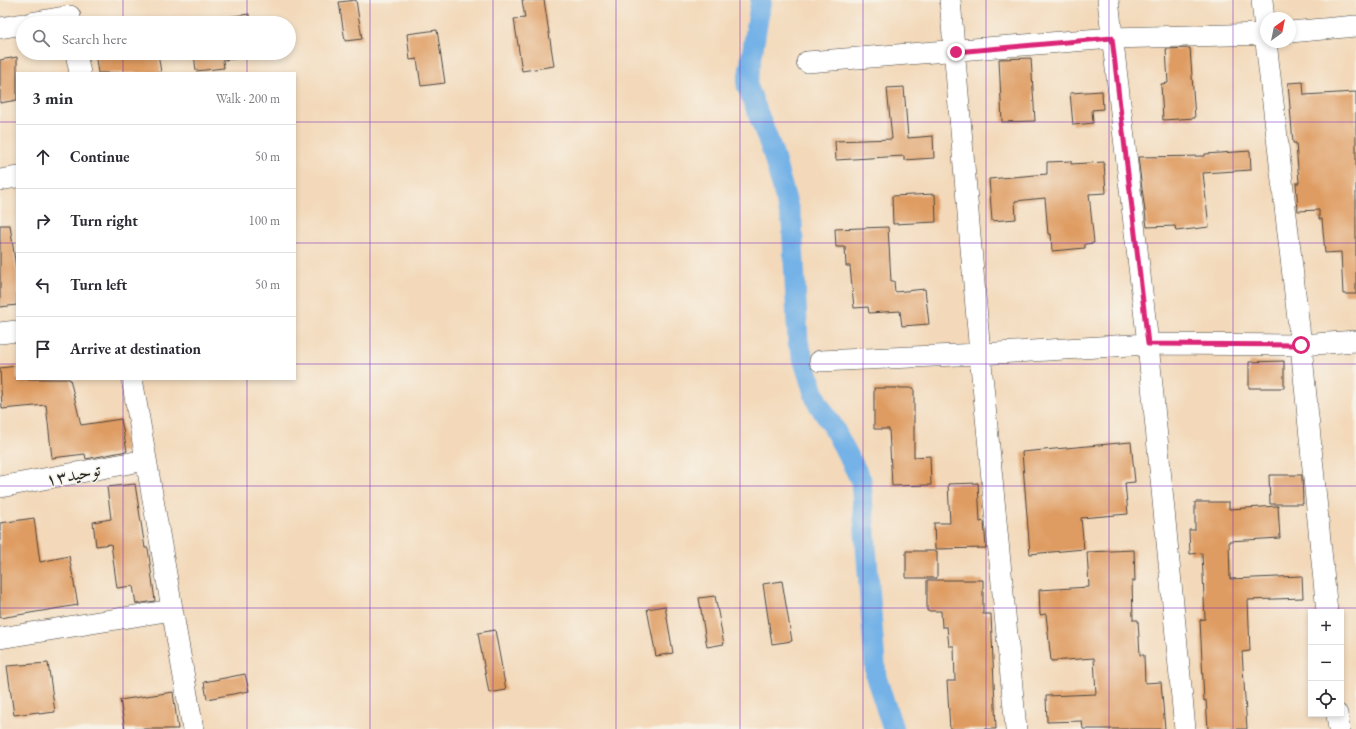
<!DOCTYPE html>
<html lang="en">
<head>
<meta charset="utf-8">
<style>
  :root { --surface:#fff; --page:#f2f2f3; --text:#2b2b33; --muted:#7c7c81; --line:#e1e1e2 }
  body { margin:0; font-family:"EB Garamond",Amiri,serif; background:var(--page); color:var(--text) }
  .controls { position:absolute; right:12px; bottom:12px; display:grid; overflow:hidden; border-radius:0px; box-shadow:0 2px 6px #0003 }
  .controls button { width:36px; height:36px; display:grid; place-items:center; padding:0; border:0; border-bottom:1px solid var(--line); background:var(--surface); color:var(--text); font:20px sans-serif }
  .compass { position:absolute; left:1260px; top:12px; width:36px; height:36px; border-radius:50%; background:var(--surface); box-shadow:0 2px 6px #0003; rotate:33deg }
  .stop { position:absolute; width:12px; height:12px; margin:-9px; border:3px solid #db2777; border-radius:50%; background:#fff }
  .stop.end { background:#db2777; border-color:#fff; box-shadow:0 1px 4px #0008 }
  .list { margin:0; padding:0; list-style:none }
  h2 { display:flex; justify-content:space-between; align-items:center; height:52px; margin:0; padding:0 16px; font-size:17px }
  h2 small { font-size:13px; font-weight:400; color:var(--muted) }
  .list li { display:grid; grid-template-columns:26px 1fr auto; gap:12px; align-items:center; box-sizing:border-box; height:64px; padding:0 16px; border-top:1px solid var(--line) }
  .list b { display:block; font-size:15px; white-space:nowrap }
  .list em { font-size:13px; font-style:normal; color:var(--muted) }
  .icon { flex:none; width:22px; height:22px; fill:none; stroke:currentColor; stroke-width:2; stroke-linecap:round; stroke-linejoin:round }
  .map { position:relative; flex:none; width:1356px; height:729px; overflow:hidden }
  .search { position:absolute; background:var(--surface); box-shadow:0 2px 6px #0003; left:16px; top:16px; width:280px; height:44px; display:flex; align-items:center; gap:10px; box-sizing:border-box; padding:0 14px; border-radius:22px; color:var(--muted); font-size:15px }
  .panel { position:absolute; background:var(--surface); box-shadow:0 2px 6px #0003; left:16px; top:72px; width:280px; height:308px; border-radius:0px }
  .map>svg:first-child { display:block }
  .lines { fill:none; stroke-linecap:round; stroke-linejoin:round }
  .canal { stroke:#74b2e7; stroke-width:21 }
  .building { fill:#df9c62 }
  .street-casing { stroke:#494540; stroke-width:22 }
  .street { stroke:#fff; stroke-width:21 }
  .route { stroke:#db2777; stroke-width:5 }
  .grid { fill:none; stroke:#7b2cbf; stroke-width:1; stroke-opacity:0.55 }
  .labels { text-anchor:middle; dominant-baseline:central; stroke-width:3; stroke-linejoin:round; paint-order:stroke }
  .street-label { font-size:18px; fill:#2b2b2b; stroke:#f7f3e8 }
</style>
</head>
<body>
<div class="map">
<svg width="1356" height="729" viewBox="0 0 1356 729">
  <rect width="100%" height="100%" fill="#f7f3e8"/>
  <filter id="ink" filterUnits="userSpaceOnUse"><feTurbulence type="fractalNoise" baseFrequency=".025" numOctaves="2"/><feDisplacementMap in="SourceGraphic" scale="8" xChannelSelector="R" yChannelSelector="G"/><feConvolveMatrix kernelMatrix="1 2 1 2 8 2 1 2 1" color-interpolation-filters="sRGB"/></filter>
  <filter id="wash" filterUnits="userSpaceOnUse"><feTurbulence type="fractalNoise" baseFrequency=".012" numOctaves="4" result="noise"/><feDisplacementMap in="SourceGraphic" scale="16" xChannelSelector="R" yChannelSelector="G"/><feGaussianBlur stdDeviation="0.9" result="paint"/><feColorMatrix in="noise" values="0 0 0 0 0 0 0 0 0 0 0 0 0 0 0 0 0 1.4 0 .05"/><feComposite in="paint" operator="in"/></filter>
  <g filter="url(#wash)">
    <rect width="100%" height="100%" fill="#f3d9ba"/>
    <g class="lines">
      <path class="canal" d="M 761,0 L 747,85 L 772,150 L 792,222 L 798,342 L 817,402 L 832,425 L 861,480 L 876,677 L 893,729"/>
    </g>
    <g id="blocks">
      <path class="building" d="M 356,0 L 362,39 L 345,41 L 339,2 Z
        M 522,0 L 544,0 L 554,66 L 522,71 L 514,19 L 525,18 Z
        M 249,14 L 250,23 L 220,23 L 219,18 Z
        M 437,30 L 445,83 L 421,86 L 417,59 L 410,60 L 407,34 Z
        M 1190,48 L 1195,118 L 1163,120 L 1161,84 L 1168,83 L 1166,49 Z
        M 95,53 L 158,53 L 161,73 L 98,73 Z
        M 194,53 L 222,53 L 224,68 L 196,71 Z
        M 224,53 L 254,53 L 255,56 L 225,60 Z
        M 17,57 L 17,100 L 0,103 L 0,60 Z
        M 1031,58 L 1035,121 L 1002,122 L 999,59 Z
        M 1303,82 L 1304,95 L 1356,92 L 1356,294 L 1343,294 L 1341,252 L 1325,253 L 1322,219 L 1319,219 L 1319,210 L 1298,211 L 1296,183 L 1299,183 L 1296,143 L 1293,143 L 1288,83 Z
        M 904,87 L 908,138 L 933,136 L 934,158 L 904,160 L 904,156 L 836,160 L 835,141 L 892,139 L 887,88 Z
        M 1102,91 L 1103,109 L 1092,110 L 1093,123 L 1073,125 L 1070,93 Z
        M 1250,151 L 1251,170 L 1203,173 L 1209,227 L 1176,231 L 1175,226 L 1147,227 L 1138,157 L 1205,156 L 1205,154 Z
        M 1071,161 L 1071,164 L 1104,162 L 1106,193 L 1089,194 L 1094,243 L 1085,244 L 1085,248 L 1052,251 L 1051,234 L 1048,234 L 1045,198 L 1015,201 L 1016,219 L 992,221 L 989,179 L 1047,174 L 1047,162 Z
        M 935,194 L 936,222 L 893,224 L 892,196 Z
        M 0,225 L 10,225 L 17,275 L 17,305 L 0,307 Z
        M 888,227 L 891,281 L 894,281 L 895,292 L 925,289 L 929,324 L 902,326 L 900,311 L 869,313 L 868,307 L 854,308 L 850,266 L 846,266 L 845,247 L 836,247 L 835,229 Z
        M 1284,361 L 1284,388 L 1249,388 L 1249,362 Z
        M 17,366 L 17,379 L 70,379 L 81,425 L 121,419 L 127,451 L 86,459 L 85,454 L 52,458 L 46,405 L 2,409 L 0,368 Z
        M 874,388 L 914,388 L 914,457 L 930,456 L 931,485 L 892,486 L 889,429 L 874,429 Z
        M 1131,442 L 1135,482 L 1125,483 L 1128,514 L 1081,518 L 1084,549 L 1030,554 L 1022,452 Z
        M 1269,475 L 1302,475 L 1303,504 L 1270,504 Z
        M 978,483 L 980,522 L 984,521 L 986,548 L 935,549 L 934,523 L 950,523 L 948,484 Z
        M 135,484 L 145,548 L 148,548 L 155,601 L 136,604 L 133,586 L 117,588 L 111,544 L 96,546 L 93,522 L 111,519 L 107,487 Z
        M 1195,502 L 1229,502 L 1229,509 L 1278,506 L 1280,538 L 1229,541 L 1230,579 L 1302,576 L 1303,598 L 1248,600 L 1250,651 L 1242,652 L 1247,729 L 1208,729 L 1206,700 L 1204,701 L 1200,620 L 1205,619 L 1202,553 L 1190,554 L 1189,530 L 1195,530 Z
        M 34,518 L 40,562 L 69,556 L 78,605 L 0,618 L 0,523 Z
        M 1134,550 L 1135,581 L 1132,581 L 1133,620 L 1138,620 L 1140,655 L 1144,655 L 1145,683 L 1161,682 L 1165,729 L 1083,729 L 1082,721 L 1047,722 L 1046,696 L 1096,694 L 1094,658 L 1051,661 L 1046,614 L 1040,615 L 1039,590 L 1089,587 L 1087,552 Z
        M 906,551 L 937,551 L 937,578 L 906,578 Z
        M 927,580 L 983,580 L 983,614 L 991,614 L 996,729 L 950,729 L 947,681 L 955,681 L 954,646 L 949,646 L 947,627 L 942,627 L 941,611 L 927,611 Z
        M 782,581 L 792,641 L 772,644 L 763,584 Z
        M 715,596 L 724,644 L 707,647 L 699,598 Z
        M 665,606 L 673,653 L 656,656 L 647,609 Z
        M 495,630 L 506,690 L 489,693 L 478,633 Z
        M 48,663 L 55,712 L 39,714 L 39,712 L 14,715 L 7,666 Z
        M 245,674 L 249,691 L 207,699 L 204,682 Z
        M 173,692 L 178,729 L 125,729 L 120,700 Z"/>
    </g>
  </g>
  <g filter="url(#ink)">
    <use href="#blocks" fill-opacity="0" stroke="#494540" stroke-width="1"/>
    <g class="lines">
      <defs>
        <path id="street" d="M 950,0 L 980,354 L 1016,729
          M 1108,0 L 1148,344 L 1185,729
          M 1262,0 L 1266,40
          M 30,23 L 70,16
          M 0,28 L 23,24
          M 1290,32 L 1356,26
          M 1266,42 L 1301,345 L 1327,612
          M 76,53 L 80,73
          M 807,62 L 1112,38 L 1266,34
          M 0,180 L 17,177
          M 0,333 L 17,331
          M 820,361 L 980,354 L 1148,344 L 1301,345 L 1356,341
          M 132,379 L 193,729
          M 0,487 L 146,460
          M 0,638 L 172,610
          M 1337,714 L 1339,729"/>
      </defs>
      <use href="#street" class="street-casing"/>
      <use href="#street" class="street"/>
    </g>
  </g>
  <g class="lines" filter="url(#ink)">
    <path class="route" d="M 956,52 L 1112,38 L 1148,344 L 1301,345"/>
  </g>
  <path class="grid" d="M 123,0 L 123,23M 247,0 L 247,23M 370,0 L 370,729M 493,0 L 493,729M 616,0 L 616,729M 740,0 L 740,729M 863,0 L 863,729M 986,0 L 986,729M 1109,0 L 1109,729M 1233,0 L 1233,729M 123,53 L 123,73M 247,53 L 247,73M 0,122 L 17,122M 295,122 L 1356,122M 0,243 L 17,243M 295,243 L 1356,243M 0,364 L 17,364M 295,364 L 1356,364M 123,379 L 123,729M 247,379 L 247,729M 0,486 L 1356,486M 0,608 L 1356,608"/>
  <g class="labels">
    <g class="street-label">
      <text transform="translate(73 474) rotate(-11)">توحید۱۳</text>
    </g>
  </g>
</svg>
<div class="controls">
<button>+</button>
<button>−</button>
<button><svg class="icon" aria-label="locate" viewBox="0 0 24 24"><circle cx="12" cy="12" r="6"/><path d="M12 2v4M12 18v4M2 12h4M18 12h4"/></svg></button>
</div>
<svg class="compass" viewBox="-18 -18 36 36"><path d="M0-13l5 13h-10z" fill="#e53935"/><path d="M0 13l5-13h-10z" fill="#7c7c81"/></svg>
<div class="stop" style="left:1301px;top:345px"></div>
<div class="stop end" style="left:956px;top:52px"></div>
<div class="search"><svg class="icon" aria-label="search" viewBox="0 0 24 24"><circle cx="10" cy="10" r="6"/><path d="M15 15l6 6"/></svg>Search here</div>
<section class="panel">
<h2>3 min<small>Walk · 200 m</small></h2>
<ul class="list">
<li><svg class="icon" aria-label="ahead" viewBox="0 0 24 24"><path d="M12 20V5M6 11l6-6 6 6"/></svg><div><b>Continue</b></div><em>50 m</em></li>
<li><svg class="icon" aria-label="right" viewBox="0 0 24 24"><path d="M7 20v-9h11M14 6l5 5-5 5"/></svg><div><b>Turn right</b></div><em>100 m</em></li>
<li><svg class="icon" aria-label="left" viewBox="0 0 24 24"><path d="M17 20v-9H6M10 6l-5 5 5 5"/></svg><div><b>Turn left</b></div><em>50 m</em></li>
<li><svg class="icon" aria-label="arrive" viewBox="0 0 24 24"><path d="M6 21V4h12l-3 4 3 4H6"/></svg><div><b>Arrive at destination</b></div></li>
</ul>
</section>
</div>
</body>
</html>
